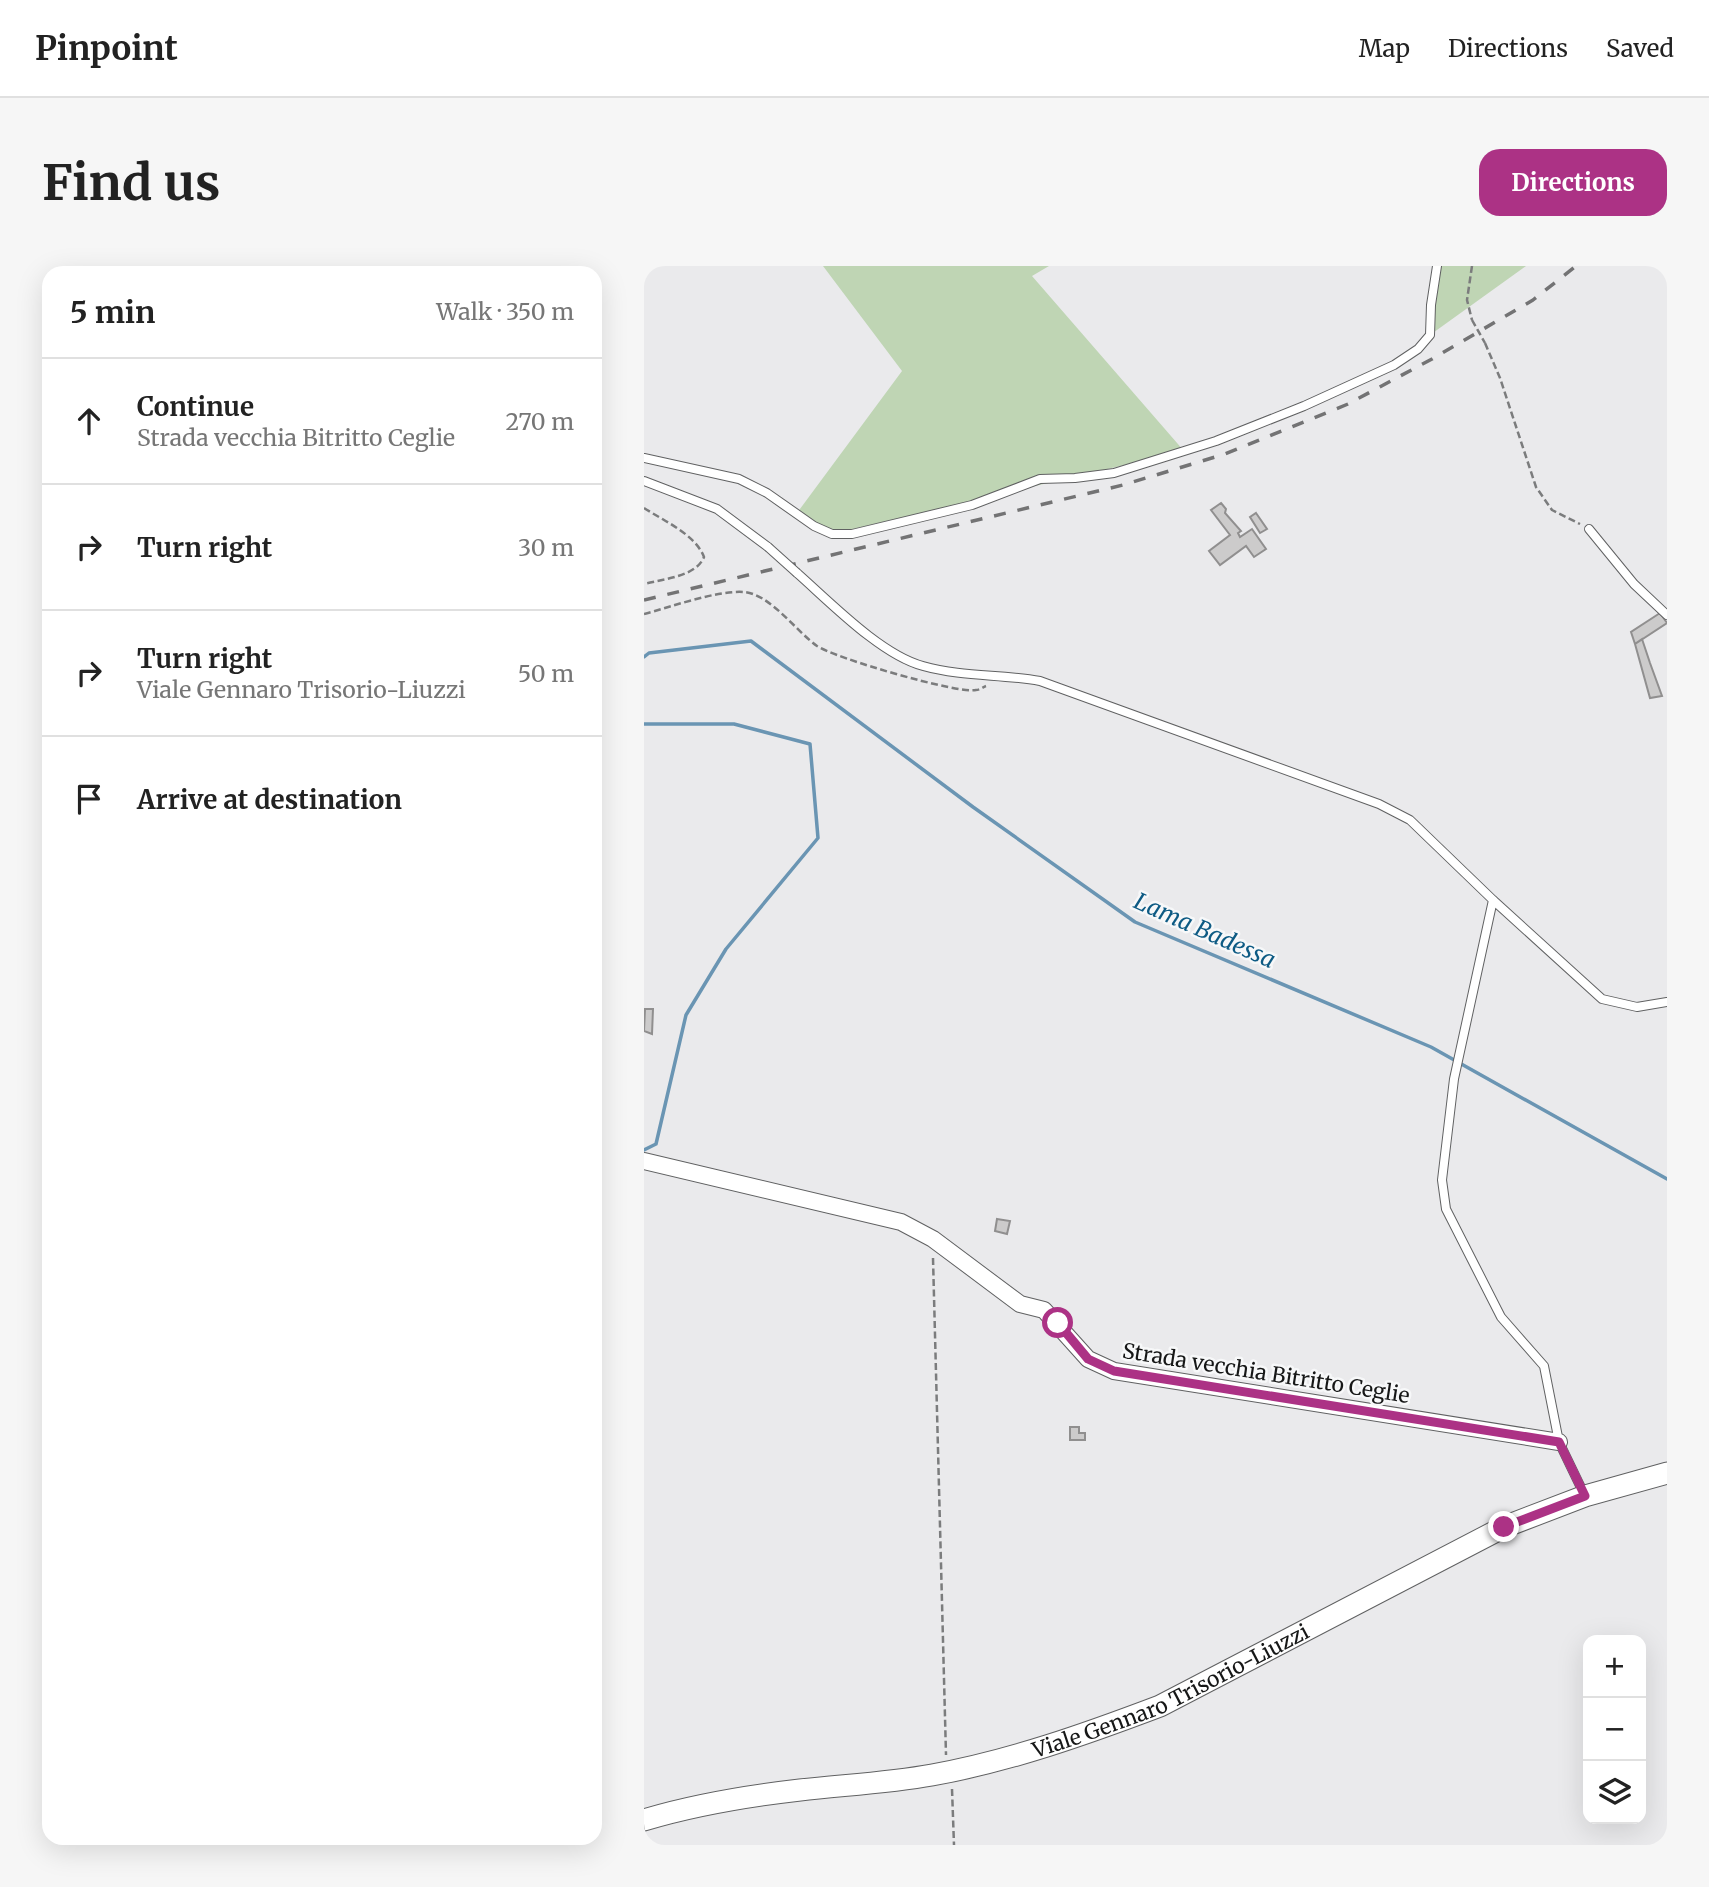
<!DOCTYPE html>
<html lang="en">
<head>
<meta charset="utf-8">
<style>
  :root { --surface:#fff; --page:#f6f6f6; --text:#222; --muted:#767676; --line:#e0e0e0; --accent:#ac3285 }
  body { margin:0; font-family:Merriweather,serif; background:var(--page); color:var(--text) }
  .controls { position:absolute; right:21px; bottom:21px; display:grid; overflow:hidden; border-radius:14px; box-shadow:0 7px 28px #0002 }
  .controls button { width:63px; height:63px; display:grid; place-items:center; padding:0; border:0; border-bottom:2px solid var(--line); background:var(--surface); color:var(--text); font:35px sans-serif }
  .stop { position:absolute; width:21px; height:21px; margin:-16px; border:5px solid #ac3285; border-radius:50%; background:#fff }
  .stop.end { background:#ac3285; border-color:#fff; box-shadow:0 2px 7px #0008 }
  .list { margin:0; padding:0; list-style:none }
  h2 { display:flex; justify-content:space-between; align-items:center; height:91px; margin:0; padding:0 28px; font-size:30px }
  h2 small { font-size:23px; font-weight:400; color:var(--muted) }
  .list li { display:grid; grid-template-columns:46px 1fr auto; gap:21px; align-items:center; box-sizing:border-box; height:126px; padding:0 28px; border-top:2px solid var(--line) }
  .list b { display:block; font-size:26px; white-space:nowrap }
  .list p { margin:0; font-size:23px; white-space:nowrap; color:var(--muted) }
  .list em { font-size:23px; font-style:normal; color:var(--muted) }
  .icon { flex:none; width:38px; height:38px; fill:none; stroke:currentColor; stroke-width:2; stroke-linecap:round; stroke-linejoin:round }
  .map { position:relative; flex:none; width:1023px; height:1579px; overflow:hidden; border-radius:21px }
  header { display:flex; align-items:center; gap:42px; box-sizing:border-box; height:98px; padding:0 35px; background:var(--surface); border-bottom:2px solid var(--line) }
  header strong { font-size:33px }
  nav { display:flex; gap:38px; margin-inline-start:auto; font-size:24px }
  .intro { display:flex; align-items:center; justify-content:space-between; box-sizing:border-box; height:168px; padding:0 42px }
  h1 { margin:0; font-size:49px }
  .button { padding:18px 32px; border-radius:21px; background:var(--accent); color:#fff; font-size:24px; font-weight:700 }
  main { display:flex; gap:42px; padding:0 42px }
  aside { flex:1; background:var(--surface); border-radius:21px; box-shadow:0 7px 28px #0002 }
  .map>svg:first-child { display:block }
  .green { fill:#bfd5b4 }
  .lines { fill:none; stroke-linecap:round; stroke-linejoin:round }
  .stream { stroke:#6a95b3; stroke-width:3.5 }
  .building { fill:#cccbcb; stroke:#908f8f; stroke-width:2 }
  .service-casing { stroke:#606162; stroke-width:10 }
  .minor-casing { stroke:#606162; stroke-width:18 }
  .secondary-casing { stroke:#606162; stroke-width:23 }
  .path { stroke:#7b7c7d; stroke-width:2.5; stroke-dasharray:7 3.5; stroke-linecap:butt }
  .service { stroke:#fff; stroke-width:8 }
  .minor { stroke:#fff; stroke-width:16 }
  .secondary { stroke:#fff; stroke-width:21 }
  .rail { stroke:#737374; stroke-width:3.5; stroke-dasharray:12 12; stroke-linecap:butt }
  .service-bridge-casing { stroke:#606162; stroke-width:10; stroke-linecap:butt }
  .path-bridge { stroke:#7b7c7d; stroke-width:2.5; stroke-dasharray:7 3.5; stroke-linecap:butt }
  .service-bridge { stroke:#fff; stroke-width:8 }
  .route { stroke:#ac3285; stroke-width:9 }
  .labels { text-anchor:middle; dominant-baseline:central; stroke-width:5; stroke-linejoin:round; paint-order:stroke }
  .street-label { font-size:21px; fill:#161717; stroke:#f7f8f9 }
  .water-label { font-size:23px; font-style:italic; fill:#0e5b84; stroke:#f7f8f9 }
</style>
</head>
<body>
<header>
<strong>Pinpoint</strong>
<nav><a>Map</a><a>Directions</a><a>Saved</a></nav>
</header>
<div class="intro"><h1>Find us</h1><a class="button">Directions</a></div>
<main>
<aside>
<h2>5 min<small>Walk · 350 m</small></h2>
<ul class="list">
<li><svg class="icon" aria-label="ahead" viewBox="0 0 24 24"><path d="M12 20V5M6 11l6-6 6 6"/></svg><div><b>Continue</b><p>Strada vecchia Bitritto Ceglie</p></div><em>270 m</em></li>
<li><svg class="icon" aria-label="right" viewBox="0 0 24 24"><path d="M7 20v-9h11M14 6l5 5-5 5"/></svg><div><b>Turn right</b></div><em>30 m</em></li>
<li><svg class="icon" aria-label="right" viewBox="0 0 24 24"><path d="M7 20v-9h11M14 6l5 5-5 5"/></svg><div><b>Turn right</b><p>Viale Gennaro Trisorio-Liuzzi</p></div><em>50 m</em></li>
<li><svg class="icon" aria-label="arrive" viewBox="0 0 24 24"><path d="M6 21V4h12l-3 4 3 4H6"/></svg><div><b>Arrive at destination</b></div></li>
</ul>
</aside>
<div class="map">
<svg width="1023" height="1579" viewBox="0 0 1023 1579">
  <rect width="100%" height="100%" fill="#eaeaec"/>
  <path class="green" d="M 179,0 L 405,0 L 388,10 L 540,185 L 188,268 L 153,247 L 258,105 Z
    M 793,0 L 882,0 L 786,69 Z"/>
  <g class="lines">
    <path class="stream" d="M 0,391 L 5,387 L 107,375 L 329,541 L 491,656 L 787,781 L 1023,913
      M 0,458 L 90,458 L 166,478 L 174,572 L 82,683 L 42,749 L 12,878 L 0,884"/>
  </g>
  <path class="building" d="M 577,237 L 582,243 L 581,247 L 597,265 L 594,267 L 596,271 L 608,263 L 622,283 L 610,291 L 602,280 L 576,299 L 565,285 L 586,269 L 567,244 Z
    M 612,247 L 623,263 L 616,267 L 606,251 Z
    M 1016,347 L 1023,357 L 991,378 L 987,366 Z
    M 998,373 L 1006,397 L 1018,430 L 1006,432 L 991,378 Z
    M 1,743 L 9,743 L 8,768 L 0,765 Z
    M 353,953 L 366,955 L 363,968 L 351,965 Z
    M 426,1161 L 435,1161 L 435,1167 L 441,1167 L 441,1174 L 426,1174 Z"/>
  <g class="lines">
    <defs>
      <path id="service" d="M 0,192 L 95,213 L 123,227 L 170,260 L 188,268 L 208,268 L 328,239 L 396,213 L 431,212 L 470,207 L 572,175 L 660,140 L 750,99 L 774,83 L 786,69 L 787,39 L 793,0
        M 0,215 L 73,243 L 124,281
        M 945,263 L 990,318 L 1023,349
        M 153,307 C 186,336 237,389 279,400 C 318,411 357,408 396,415 L 735,538 L 766,554 L 849,634 L 958,733 L 993,741 L 1023,736
        M 849,634 L 810,813 L 798,914 L 802,943 L 857,1051 L 900,1100 L 915,1176 L 941,1230"/>
      <path id="minor" d="M 0,895 L 257,956 L 289,973 L 376,1038 L 400,1044 L 444,1093 L 470,1105 L 915,1176"/>
      <g id="secondary">
        <path id="s1" d="M 0,1554 C 50,1539 104,1530 156,1524 C 200,1519 244,1517 288,1509 C 366,1495 442,1468 516,1440 L 860,1261 L 941,1230 L 1023,1207"/>
      </g>
    </defs>
    <use href="#service" class="service-casing"/>
    <use href="#minor" class="minor-casing"/>
    <use href="#secondary" class="secondary-casing"/>
    <path class="path" d="M 828,0 L 823,34 L 828,54
      M 841,77 L 856,112 L 892,221 L 908,244 L 936,258
      M 0,242 C 20,255 51,268 60,291 C 52,311 18,313 0,318
      M 0,348 C 27,341 73,324 100,326 C 126,328 152,365 173,380 C 191,392 313,428 332,424 C 336,424 339,421 342,420
      M 289,992 L 302,1489
      M 308,1523 L 310,1579"/>
    <use href="#service" class="service"/>
    <use href="#minor" class="minor"/>
    <use href="#secondary" class="secondary"/>
    <path class="rail" d="M 0,334 L 479,219 L 581,188 L 704,138 L 788,93 L 889,34 L 932,0"/>
    <defs>
      <path id="service-bridge" d="M 124,281 L 153,307"/>
    </defs>
    <use href="#service-bridge" class="service-bridge-casing"/>
    <path class="path-bridge" d="M 828,54 L 841,77"/>
    <use href="#service-bridge" class="service-bridge"/>
  </g>
  <g class="lines">
    <path class="route" d="M 414,1057 L 444,1093 L 470,1105 L 915,1176 L 941,1230 L 860,1261"/>
  </g>
  <g class="labels">
    <g class="street-label">
      <text transform="translate(622 1107) rotate(9)">Strada vecchia Bitritto Ceglie</text>
      <text stroke="none"><textPath href="#s1" startOffset="546">Viale Gennaro Trisorio-Liuzzi</textPath></text>
    </g>
    <g class="water-label">
      <text transform="translate(561 664) rotate(24)">Lama Badessa</text>
    </g>
  </g>
</svg>
<div class="controls">
<button>+</button>
<button>−</button>
<button><svg class="icon" aria-label="layers" viewBox="0 0 24 24"><path d="M12 4l9 5-9 5-9-5zM3 14l9 5 9-5"/></svg></button>
</div>
<div class="stop" style="left:414px;top:1057px"></div>
<div class="stop end" style="left:860px;top:1261px"></div>
</div>
</main>
</body>
</html>
